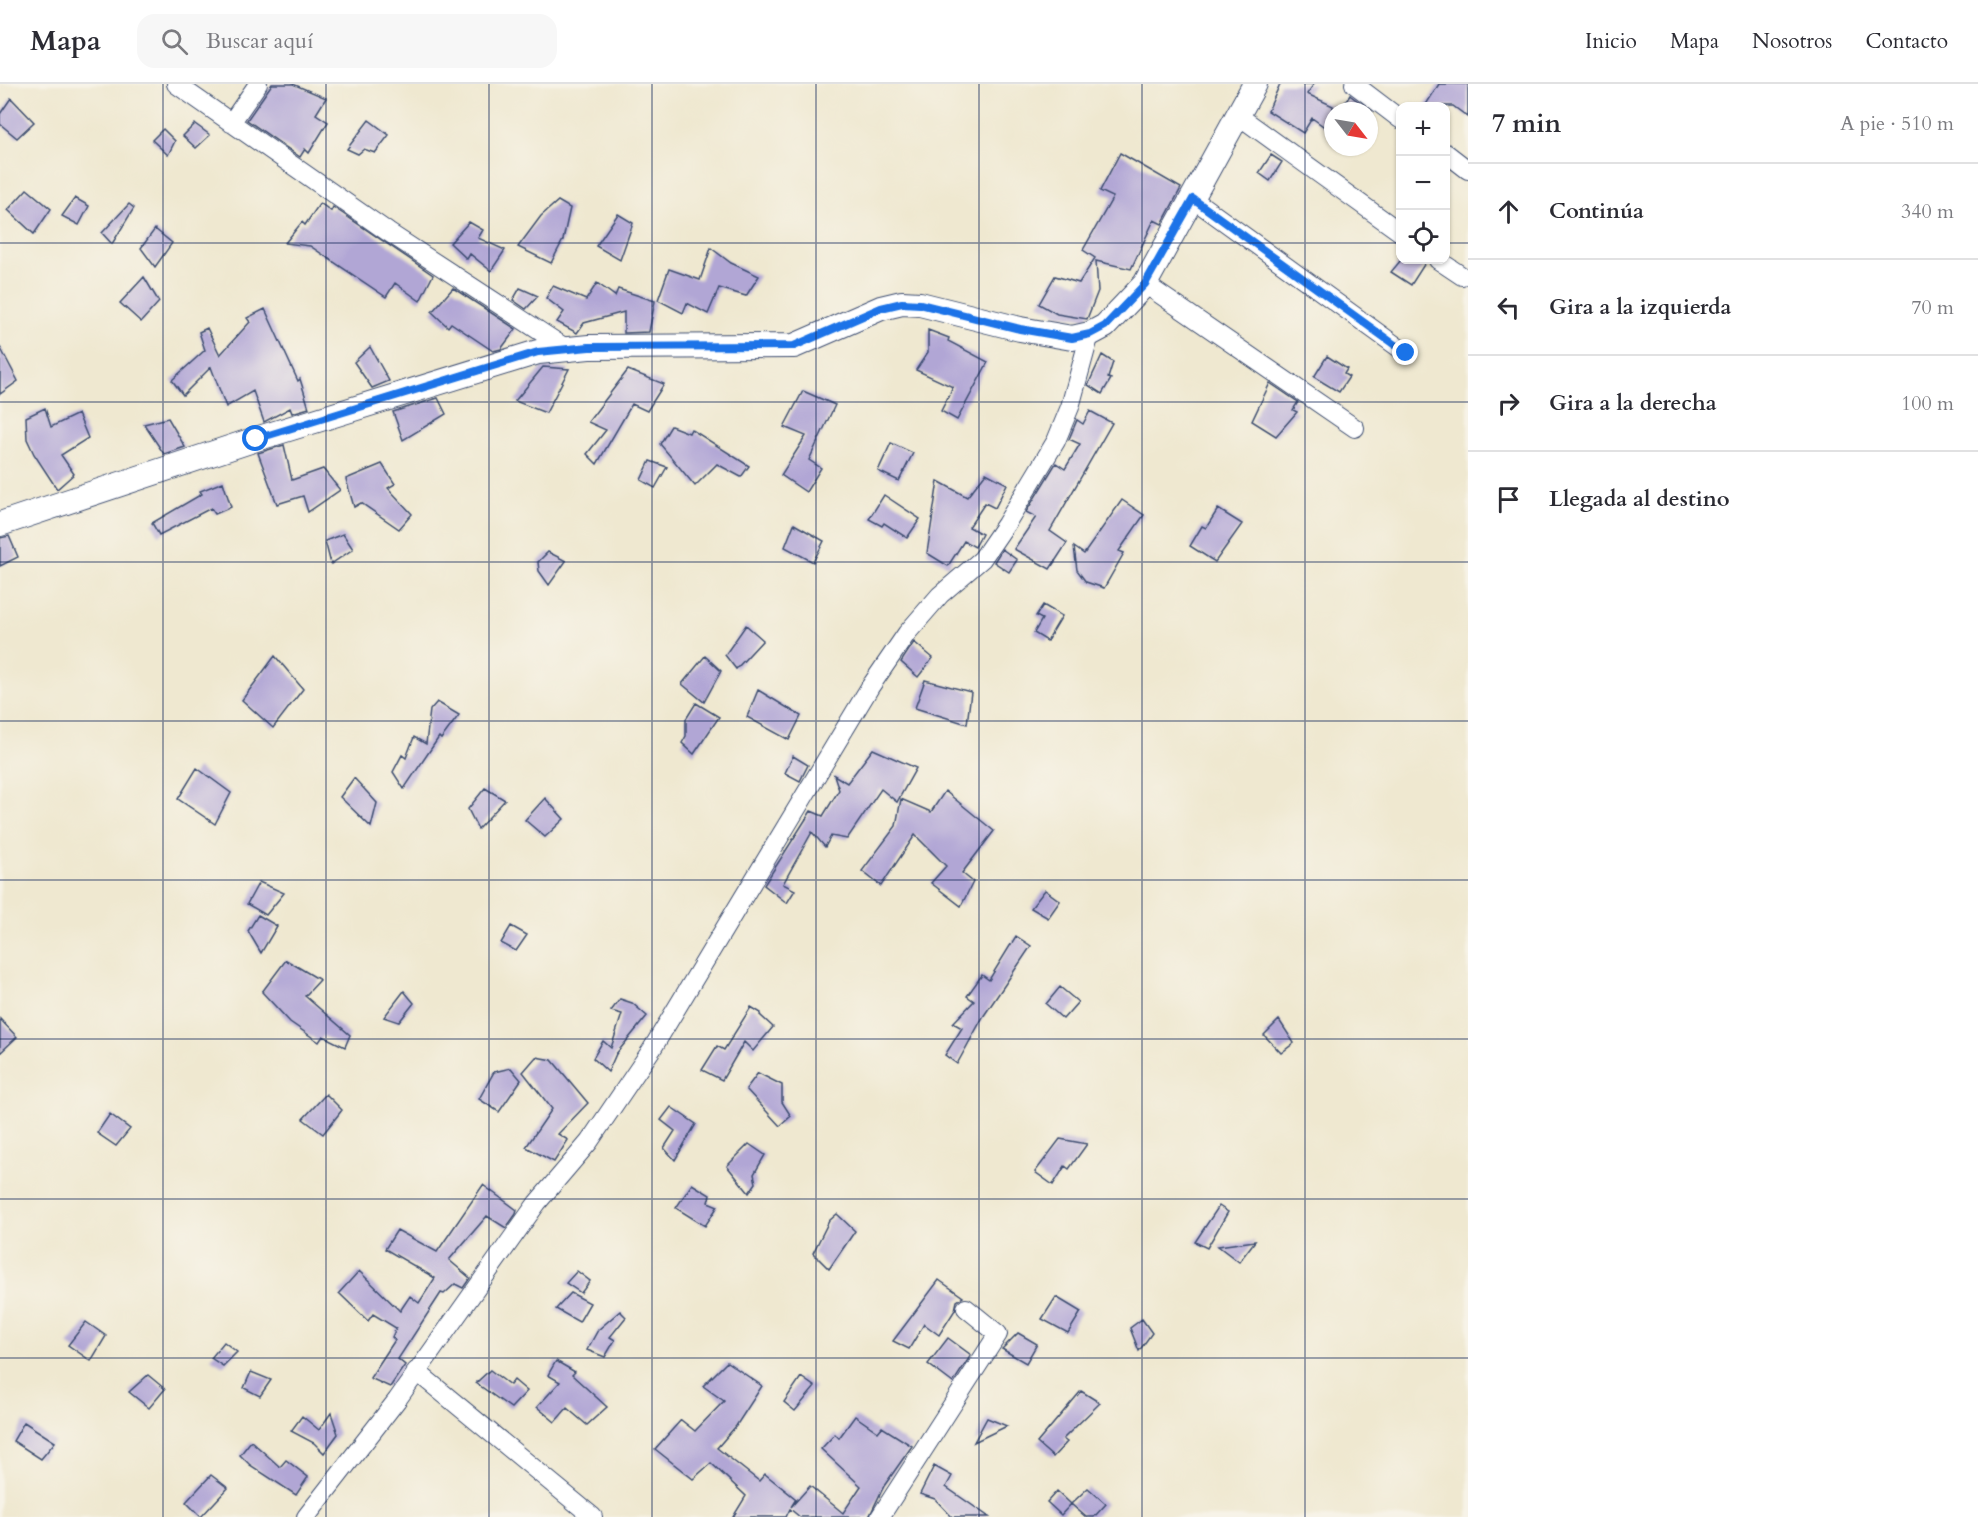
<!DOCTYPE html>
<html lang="es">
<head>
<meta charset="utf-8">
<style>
  :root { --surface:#fff; --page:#f7f7f7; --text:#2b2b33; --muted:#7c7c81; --line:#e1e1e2 }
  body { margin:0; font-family:Cardo,serif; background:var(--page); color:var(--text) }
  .controls { position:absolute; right:18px; top:18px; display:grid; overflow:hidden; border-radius:12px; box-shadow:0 2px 4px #0004 }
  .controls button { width:54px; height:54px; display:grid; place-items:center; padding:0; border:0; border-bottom:2px solid var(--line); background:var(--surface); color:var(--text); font:30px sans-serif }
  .compass { position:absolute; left:1324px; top:18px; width:54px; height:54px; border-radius:50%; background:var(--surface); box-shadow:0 2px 4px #0004; rotate:121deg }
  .stop { position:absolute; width:18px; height:18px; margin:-14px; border:4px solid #1a73e8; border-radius:50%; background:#fff }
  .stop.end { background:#1a73e8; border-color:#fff; box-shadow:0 2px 6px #0008 }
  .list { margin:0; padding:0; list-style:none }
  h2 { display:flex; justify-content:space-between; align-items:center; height:78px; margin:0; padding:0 24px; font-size:26px }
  h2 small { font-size:20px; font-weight:400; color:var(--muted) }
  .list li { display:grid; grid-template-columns:39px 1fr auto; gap:18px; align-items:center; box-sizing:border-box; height:96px; padding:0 24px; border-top:2px solid var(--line) }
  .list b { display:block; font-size:22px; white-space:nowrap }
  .list em { font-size:20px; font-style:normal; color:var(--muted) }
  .icon { flex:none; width:33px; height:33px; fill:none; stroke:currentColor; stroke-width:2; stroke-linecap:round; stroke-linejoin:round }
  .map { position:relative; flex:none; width:1468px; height:1433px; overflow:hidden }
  header { display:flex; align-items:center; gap:36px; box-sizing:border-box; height:84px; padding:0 30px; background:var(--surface); border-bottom:2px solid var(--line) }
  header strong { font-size:28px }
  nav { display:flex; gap:33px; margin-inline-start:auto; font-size:21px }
  .search { width:420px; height:54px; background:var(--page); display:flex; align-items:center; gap:15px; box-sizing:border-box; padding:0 21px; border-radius:18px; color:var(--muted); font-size:22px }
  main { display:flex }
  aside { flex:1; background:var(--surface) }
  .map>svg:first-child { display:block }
  .building { fill:#b1a6d5 }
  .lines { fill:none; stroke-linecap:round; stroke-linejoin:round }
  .minor-casing { stroke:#3b4b6f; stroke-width:20 }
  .tertiary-casing { stroke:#3b4b6f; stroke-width:26 }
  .minor { stroke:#fff; stroke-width:18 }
  .tertiary { stroke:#fff; stroke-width:24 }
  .route { stroke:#1a73e8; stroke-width:8 }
  .grid { fill:none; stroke:#1b2f5e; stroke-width:1.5; stroke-opacity:0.55 }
</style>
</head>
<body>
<header>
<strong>Mapa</strong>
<div class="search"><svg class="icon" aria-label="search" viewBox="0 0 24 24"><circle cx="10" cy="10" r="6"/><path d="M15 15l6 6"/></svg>Buscar aquí</div>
<nav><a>Inicio</a><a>Mapa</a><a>Nosotros</a><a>Contacto</a></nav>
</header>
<main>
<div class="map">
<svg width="1468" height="1433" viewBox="0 0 1468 1433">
  <rect width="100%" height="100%" fill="#f7f3e8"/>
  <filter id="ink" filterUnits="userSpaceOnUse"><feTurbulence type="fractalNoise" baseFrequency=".0167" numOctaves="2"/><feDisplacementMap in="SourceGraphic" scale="12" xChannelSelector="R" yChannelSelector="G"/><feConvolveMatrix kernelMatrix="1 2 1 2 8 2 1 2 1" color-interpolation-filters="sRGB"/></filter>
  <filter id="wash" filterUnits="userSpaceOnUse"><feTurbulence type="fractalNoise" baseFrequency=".008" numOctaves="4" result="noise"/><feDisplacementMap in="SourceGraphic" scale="24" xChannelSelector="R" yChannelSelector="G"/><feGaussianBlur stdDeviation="1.35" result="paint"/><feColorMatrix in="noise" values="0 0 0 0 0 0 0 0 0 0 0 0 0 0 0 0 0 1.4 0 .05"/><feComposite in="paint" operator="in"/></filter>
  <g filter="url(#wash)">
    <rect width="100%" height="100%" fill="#efe8d0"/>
    <g id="blocks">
      <path class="building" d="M 272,0 L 293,0 L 326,14 L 316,30 L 328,38 L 309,69 L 305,65 L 300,73 L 247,36 Z
        M 1280,0 L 1314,0 L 1307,10 L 1333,22 L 1333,49 L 1312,34 L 1303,49 L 1268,27 Z
        M 1439,0 L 1468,0 L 1468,33 L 1453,22 L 1425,22 Z
        M 1350,11 L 1351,12 L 1371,27 L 1340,27 Z
        M 11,14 L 34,38 L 17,54 L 0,40 L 0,30 Z
        M 369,36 L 389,51 L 375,69 L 364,65 L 358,70 L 347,65 Z
        M 195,40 L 210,51 L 196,64 L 183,52 Z
        M 163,45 L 175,57 L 168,71 L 152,56 Z
        M 1120,69 L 1181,104 L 1162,140 L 1154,136 L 1131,185 L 1096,177 L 1098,207 L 1087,235 L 1057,230 L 1039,220 L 1055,192 L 1079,199 L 1095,174 L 1083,166 L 1113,113 L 1100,107 Z
        M 1271,71 L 1282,78 L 1270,97 L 1259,89 Z
        M 27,105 L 51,125 L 34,150 L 8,126 Z
        M 75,114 L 89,122 L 79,141 L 62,132 Z
        M 558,117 L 570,124 L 563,156 L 551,179 L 518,163 L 541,132 Z
        M 320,119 L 331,127 L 333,123 L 433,191 L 420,217 L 395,199 L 386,213 L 310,162 L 285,159 L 302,138 L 305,141 Z
        M 129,120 L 134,124 L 112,160 L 102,149 Z
        M 618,130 L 633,139 L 620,176 L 596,162 Z
        M 469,138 L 483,146 L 478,154 L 505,166 L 491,187 L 470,170 L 467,175 L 450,159 Z
        M 155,145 L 172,159 L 155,183 L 141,164 Z
        M 711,164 L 731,179 L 759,192 L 746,212 L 719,204 L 708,230 L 687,219 L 683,229 L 658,216 L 669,185 L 700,196 Z
        M 1401,176 L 1427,176 L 1411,201 L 1391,188 Z
        M 144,193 L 159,218 L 141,238 L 120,219 Z
        M 597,199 L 615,212 L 618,205 L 655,217 L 649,248 L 624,249 L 624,228 L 584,239 L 577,249 L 557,238 L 564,228 L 546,214 L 553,202 L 586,216 Z
        M 453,204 L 516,245 L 501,265 L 493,267 L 451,239 L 448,243 L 432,228 Z
        M 520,204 L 538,212 L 526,225 L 513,216 Z
        M 265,225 L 298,297 L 300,295 L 309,324 L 292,329 L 290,324 L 264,338 L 253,307 L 226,323 L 211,283 L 183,311 L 172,296 L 205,266 L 199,248 L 207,244 L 220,271 L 250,238 L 247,234 Z
        M 928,246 L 949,254 L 948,257 L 988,278 L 957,336 L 941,327 L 953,303 L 916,286 L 928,268 Z
        M 0,263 L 18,297 L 0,310 Z
        M 370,263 L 389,297 L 372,304 L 354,278 Z
        M 1102,271 L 1113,278 L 1108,294 L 1111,295 L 1102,310 L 1088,301 Z
        M 1327,272 L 1347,285 L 1344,290 L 1349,293 L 1339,308 L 1314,293 Z
        M 543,283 L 569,285 L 546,329 L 515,317 Z
        M 628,286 L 664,300 L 647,327 L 632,320 L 597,380 L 587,370 L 606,346 L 588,338 Z
        M 1270,299 L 1298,318 L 1293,326 L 1297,328 L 1276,352 L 1252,337 Z
        M 803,307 L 835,321 L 809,376 L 821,384 L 806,408 L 781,391 L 806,352 L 784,343 Z
        M 438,314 L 446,330 L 403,356 L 393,328 Z
        M 45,324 L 51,343 L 78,330 L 88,354 L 61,371 L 74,390 L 57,405 L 34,370 L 27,355 L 26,333 Z
        M 1090,327 L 1112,339 L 1050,447 L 1067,459 L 1050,485 L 1014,465 L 1036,433 L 1026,428 L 1056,379 L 1065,385 L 1080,360 L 1069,355 L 1077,336 L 1083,340 Z
        M 168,334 L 185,363 L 164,370 L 144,340 Z
        M 671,342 L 689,349 L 691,345 L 749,382 L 741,393 L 717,380 L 695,402 L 660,360 Z
        M 891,359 L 913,369 L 899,397 L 878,387 Z
        M 284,361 L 292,396 L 323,385 L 340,406 L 308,428 L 303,412 L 277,420 L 258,369 Z
        M 650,377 L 667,383 L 655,404 L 641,396 Z
        M 382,380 L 395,400 L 388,404 L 412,430 L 399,445 L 361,419 L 354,423 L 346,395 Z
        M 986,389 L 1007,400 L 995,424 L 985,419 L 969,443 L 982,450 L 975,463 L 964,457 L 948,482 L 927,469 L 938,397 L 967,413 Z
        M 223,398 L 231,423 L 215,430 L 211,424 L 159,451 L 152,439 L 202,410 L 200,407 Z
        M 884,411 L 920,435 L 907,454 L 884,439 L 882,442 L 869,435 Z
        M 1122,416 L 1144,431 L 1119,467 L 1124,469 L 1104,504 L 1086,498 L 1077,486 L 1074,463 L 1084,470 Z
        M 1218,425 L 1242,440 L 1215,478 L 1190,462 L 1202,442 L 1206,444 Z
        M 794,440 L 824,457 L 813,478 L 785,463 Z
        M 343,450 L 353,465 L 331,480 L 325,457 Z
        M 9,452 L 18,473 L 0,482 L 0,454 Z
        M 1002,465 L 1017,476 L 1009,488 L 994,478 Z
        M 548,468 L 566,477 L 549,501 L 539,487 L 538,478 Z
        M 1043,521 L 1062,532 L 1047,557 L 1034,549 L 1042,535 L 1036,532 Z
        M 746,541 L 763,556 L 736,585 L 725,571 Z
        M 914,558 L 933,574 L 918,593 L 901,578 Z
        M 275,572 L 303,605 L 273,644 L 242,616 Z
        M 705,572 L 721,587 L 704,618 L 682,600 Z
        M 925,596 L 971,608 L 967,640 L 915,624 Z
        M 758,606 L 801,632 L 789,656 L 747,633 Z
        M 437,618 L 459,631 L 441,655 L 439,653 L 404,705 L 393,688 L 402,671 L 406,674 L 414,653 L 426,660 L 430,626 Z
        M 696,619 L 719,633 L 694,670 L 682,659 L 686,652 L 686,635 Z
        M 873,665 L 916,684 L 897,718 L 881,705 L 847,755 L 831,752 L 825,763 L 812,748 L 783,800 L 795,806 L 787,819 L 764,801 L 811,727 L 823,732 L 839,706 L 834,691 L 847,699 Z
        M 793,672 L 808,681 L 800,697 L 785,689 Z
        M 197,684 L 231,709 L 215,740 L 178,715 Z
        M 354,694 L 377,719 L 371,743 L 340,713 Z
        M 485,704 L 505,716 L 478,745 L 468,725 Z
        M 945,707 L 994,747 L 962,789 L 973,798 L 961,822 L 931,799 L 946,782 L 915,751 L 881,802 L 862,787 L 896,742 L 901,715 L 931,728 Z
        M 545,714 L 564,735 L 545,753 L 525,736 Z
        M 259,798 L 284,809 L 266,831 L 247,820 Z
        M 1045,806 L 1060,817 L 1048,834 L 1031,824 Z
        M 258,831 L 277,842 L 261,869 L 248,847 Z
        M 511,842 L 527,851 L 516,867 L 501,859 Z
        M 1016,852 L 1031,862 L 983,933 L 957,980 L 945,971 L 962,944 L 953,939 L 974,917 L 967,912 L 982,891 L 989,896 Z
        M 286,876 L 320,896 L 305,912 L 350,951 L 345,963 L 323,952 L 319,958 L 290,938 L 262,908 Z
        M 1060,903 L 1078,918 L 1063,935 L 1046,920 Z
        M 404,907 L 414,919 L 399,938 L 384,933 Z
        M 620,915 L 632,919 L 647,932 L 616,970 L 608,988 L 593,974 L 603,957 L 611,964 L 622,930 L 611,927 Z
        M 751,923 L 761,929 L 760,931 L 773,943 L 753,967 L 744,958 L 722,996 L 702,986 L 717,962 L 724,966 Z
        M 0,935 L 17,953 L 0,969 Z
        M 1279,936 L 1294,959 L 1281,969 L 1264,951 Z
        M 536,973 L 552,976 L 588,1019 L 558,1050 L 568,1056 L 554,1078 L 526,1063 L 552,1025 L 523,988 Z
        M 511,984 L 521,996 L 499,1028 L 479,1015 L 494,988 Z
        M 758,989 L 782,1001 L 782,1018 L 791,1032 L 780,1042 L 746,1005 Z
        M 326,1010 L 342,1026 L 323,1050 L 303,1035 Z
        M 671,1023 L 696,1040 L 675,1076 L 664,1064 L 675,1047 L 661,1036 Z
        M 110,1030 L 130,1045 L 116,1062 L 97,1049 Z
        M 1060,1055 L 1087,1060 L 1069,1085 L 1065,1082 L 1053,1101 L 1035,1088 Z
        M 749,1060 L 765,1071 L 754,1090 L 756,1099 L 749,1109 L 727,1082 Z
        M 692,1100 L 710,1111 L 708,1118 L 718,1122 L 705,1142 L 676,1124 Z
        M 483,1101 L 517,1126 L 516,1130 L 506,1144 L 487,1132 L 449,1176 L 470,1194 L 463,1204 L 455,1200 L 444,1210 L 441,1209 L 398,1275 L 405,1281 L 390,1303 L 370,1294 L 395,1256 L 392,1253 L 396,1244 L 373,1230 L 368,1237 L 339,1209 L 359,1187 L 400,1227 L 410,1212 L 419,1219 L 435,1194 L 385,1165 L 397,1146 L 437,1168 Z
        M 1219,1122 L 1228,1128 L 1207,1164 L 1195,1158 Z
        M 837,1130 L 855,1147 L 829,1185 L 813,1169 L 829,1137 Z
        M 1255,1157 L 1239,1178 L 1218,1162 Z
        M 577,1187 L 590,1197 L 581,1209 L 566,1199 Z
        M 939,1196 L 963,1213 L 957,1217 L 955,1226 L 939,1251 L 924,1240 L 909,1265 L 893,1257 Z
        M 571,1209 L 590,1219 L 579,1238 L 556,1225 Z
        M 1056,1213 L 1081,1228 L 1068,1249 L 1042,1235 Z
        M 620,1227 L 626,1233 L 610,1253 L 615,1256 L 605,1273 L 587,1266 L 598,1246 Z
        M 1142,1235 L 1152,1249 L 1139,1267 L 1130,1244 Z
        M 86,1238 L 106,1252 L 91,1277 L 68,1261 Z
        M 1018,1249 L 1037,1260 L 1026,1279 L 1002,1265 Z
        M 948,1254 L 971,1271 L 953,1299 L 928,1280 Z
        M 224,1258 L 237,1268 L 223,1282 L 211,1274 Z
        M 556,1277 L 575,1288 L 572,1291 L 607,1323 L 587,1341 L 567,1324 L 555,1338 L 537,1323 L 560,1298 L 548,1291 Z
        M 727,1278 L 762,1302 L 736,1342 L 717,1364 L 759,1397 L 765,1390 L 796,1415 L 791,1423 L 810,1402 L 843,1429 L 861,1402 L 821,1365 L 835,1350 L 839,1354 L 855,1332 L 878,1348 L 882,1343 L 912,1362 L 884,1402 L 869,1433 L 800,1433 L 790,1425 L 786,1433 L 733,1433 L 746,1412 L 711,1379 L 693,1395 L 655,1365 L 681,1336 L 695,1347 L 724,1317 L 703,1302 Z
        M 490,1286 L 510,1301 L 514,1296 L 527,1307 L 511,1324 L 476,1299 Z
        M 251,1288 L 271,1296 L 260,1312 L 244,1304 Z
        M 148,1291 L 165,1305 L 149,1324 L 129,1308 Z
        M 801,1293 L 815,1303 L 795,1327 L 784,1318 Z
        M 1081,1307 L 1100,1319 L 1063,1355 L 1067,1358 L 1053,1373 L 1037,1359 Z
        M 331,1329 L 338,1350 L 324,1369 L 314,1359 L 291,1347 L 302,1332 L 319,1346 Z
        M 987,1334 L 1007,1342 L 974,1358 Z
        M 24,1338 L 55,1358 L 41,1375 L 13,1357 Z
        M 251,1357 L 280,1383 L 286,1376 L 308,1393 L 296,1411 L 250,1381 L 240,1371 Z
        M 934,1382 L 952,1392 L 946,1403 L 989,1433 L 952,1433 L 935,1415 L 920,1410 Z
        M 211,1391 L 228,1404 L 201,1433 L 186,1418 Z
        M 1088,1404 L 1106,1420 L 1094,1433 L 1086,1433 L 1071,1420 Z
        M 1057,1407 L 1071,1420 L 1061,1431 L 1047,1418 Z"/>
    </g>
  </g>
  <g filter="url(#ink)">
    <use href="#blocks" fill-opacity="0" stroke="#3b4b6f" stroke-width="1.5"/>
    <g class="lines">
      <defs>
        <path id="minor" d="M 176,0 L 388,148 L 567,265
          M 1354,0 L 1400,35
          M 1239,32 L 1400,148
          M 231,39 L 258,0
          M 1446,69 L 1468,86
          M 1193,115 L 1406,269
          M 1438,176 L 1462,192
          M 1145,200 L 1355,344
          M 416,1287 L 593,1433
          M 306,1433 L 397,1316 L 537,1119 L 589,1058 L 652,965 L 870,603 L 907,549 L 940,511 L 982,475 L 1006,440 L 1056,357 L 1070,323 L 1090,250
          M 880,1433 L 998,1250 L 966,1224"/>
        <path id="tertiary" d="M 0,440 L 256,355 L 538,268 L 589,263 L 794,262 L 881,224 L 902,219 L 920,220 L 1020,245 L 1072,254 L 1090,250 L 1105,242 L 1145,200 L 1255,0"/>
      </defs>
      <use href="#minor" class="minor-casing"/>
      <use href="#tertiary" class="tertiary-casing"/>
      <use href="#minor" class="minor"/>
      <use href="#tertiary" class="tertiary"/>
    </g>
  </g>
  <g class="lines" filter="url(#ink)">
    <path class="route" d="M 256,355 L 538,268 L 589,263 L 794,262 L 881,224 L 902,219 L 920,220 L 1020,245 L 1072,254 L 1090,250 L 1105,242 L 1145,200 L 1193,115 L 1406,269"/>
  </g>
  <path class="grid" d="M 163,0 L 163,1433M 326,0 L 326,1433M 489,0 L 489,1433M 652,0 L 652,1433M 816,0 L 816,1433M 979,0 L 979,1433M 1142,0 L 1142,1433M 1305,0 L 1305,1433M 0,159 L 1400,159M 1446,159 L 1468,159M 0,318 L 1468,318M 0,478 L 1468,478M 0,637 L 1468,637M 0,796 L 1468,796M 0,955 L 1468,955M 0,1115 L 1468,1115M 0,1274 L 1468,1274"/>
</svg>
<div class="controls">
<button>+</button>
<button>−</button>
<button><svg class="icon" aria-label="locate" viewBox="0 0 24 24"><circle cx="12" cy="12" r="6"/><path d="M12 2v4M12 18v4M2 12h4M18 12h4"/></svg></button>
</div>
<svg class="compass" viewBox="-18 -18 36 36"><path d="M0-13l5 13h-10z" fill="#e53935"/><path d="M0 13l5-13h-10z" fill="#7c7c81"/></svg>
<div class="stop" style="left:256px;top:355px"></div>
<div class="stop end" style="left:1406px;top:269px"></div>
</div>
<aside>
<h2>7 min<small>A pie · 510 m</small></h2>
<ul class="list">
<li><svg class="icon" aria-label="ahead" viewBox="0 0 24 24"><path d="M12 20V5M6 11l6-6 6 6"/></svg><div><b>Continúa</b></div><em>340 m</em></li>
<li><svg class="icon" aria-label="left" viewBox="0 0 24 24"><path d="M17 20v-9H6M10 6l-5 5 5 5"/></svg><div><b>Gira a la izquierda</b></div><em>70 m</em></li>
<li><svg class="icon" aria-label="right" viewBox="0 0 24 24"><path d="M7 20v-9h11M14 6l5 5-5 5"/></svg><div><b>Gira a la derecha</b></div><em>100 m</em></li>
<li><svg class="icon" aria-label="arrive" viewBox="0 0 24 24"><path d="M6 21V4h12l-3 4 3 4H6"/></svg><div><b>Llegada al destino</b></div></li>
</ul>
</aside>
</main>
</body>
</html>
